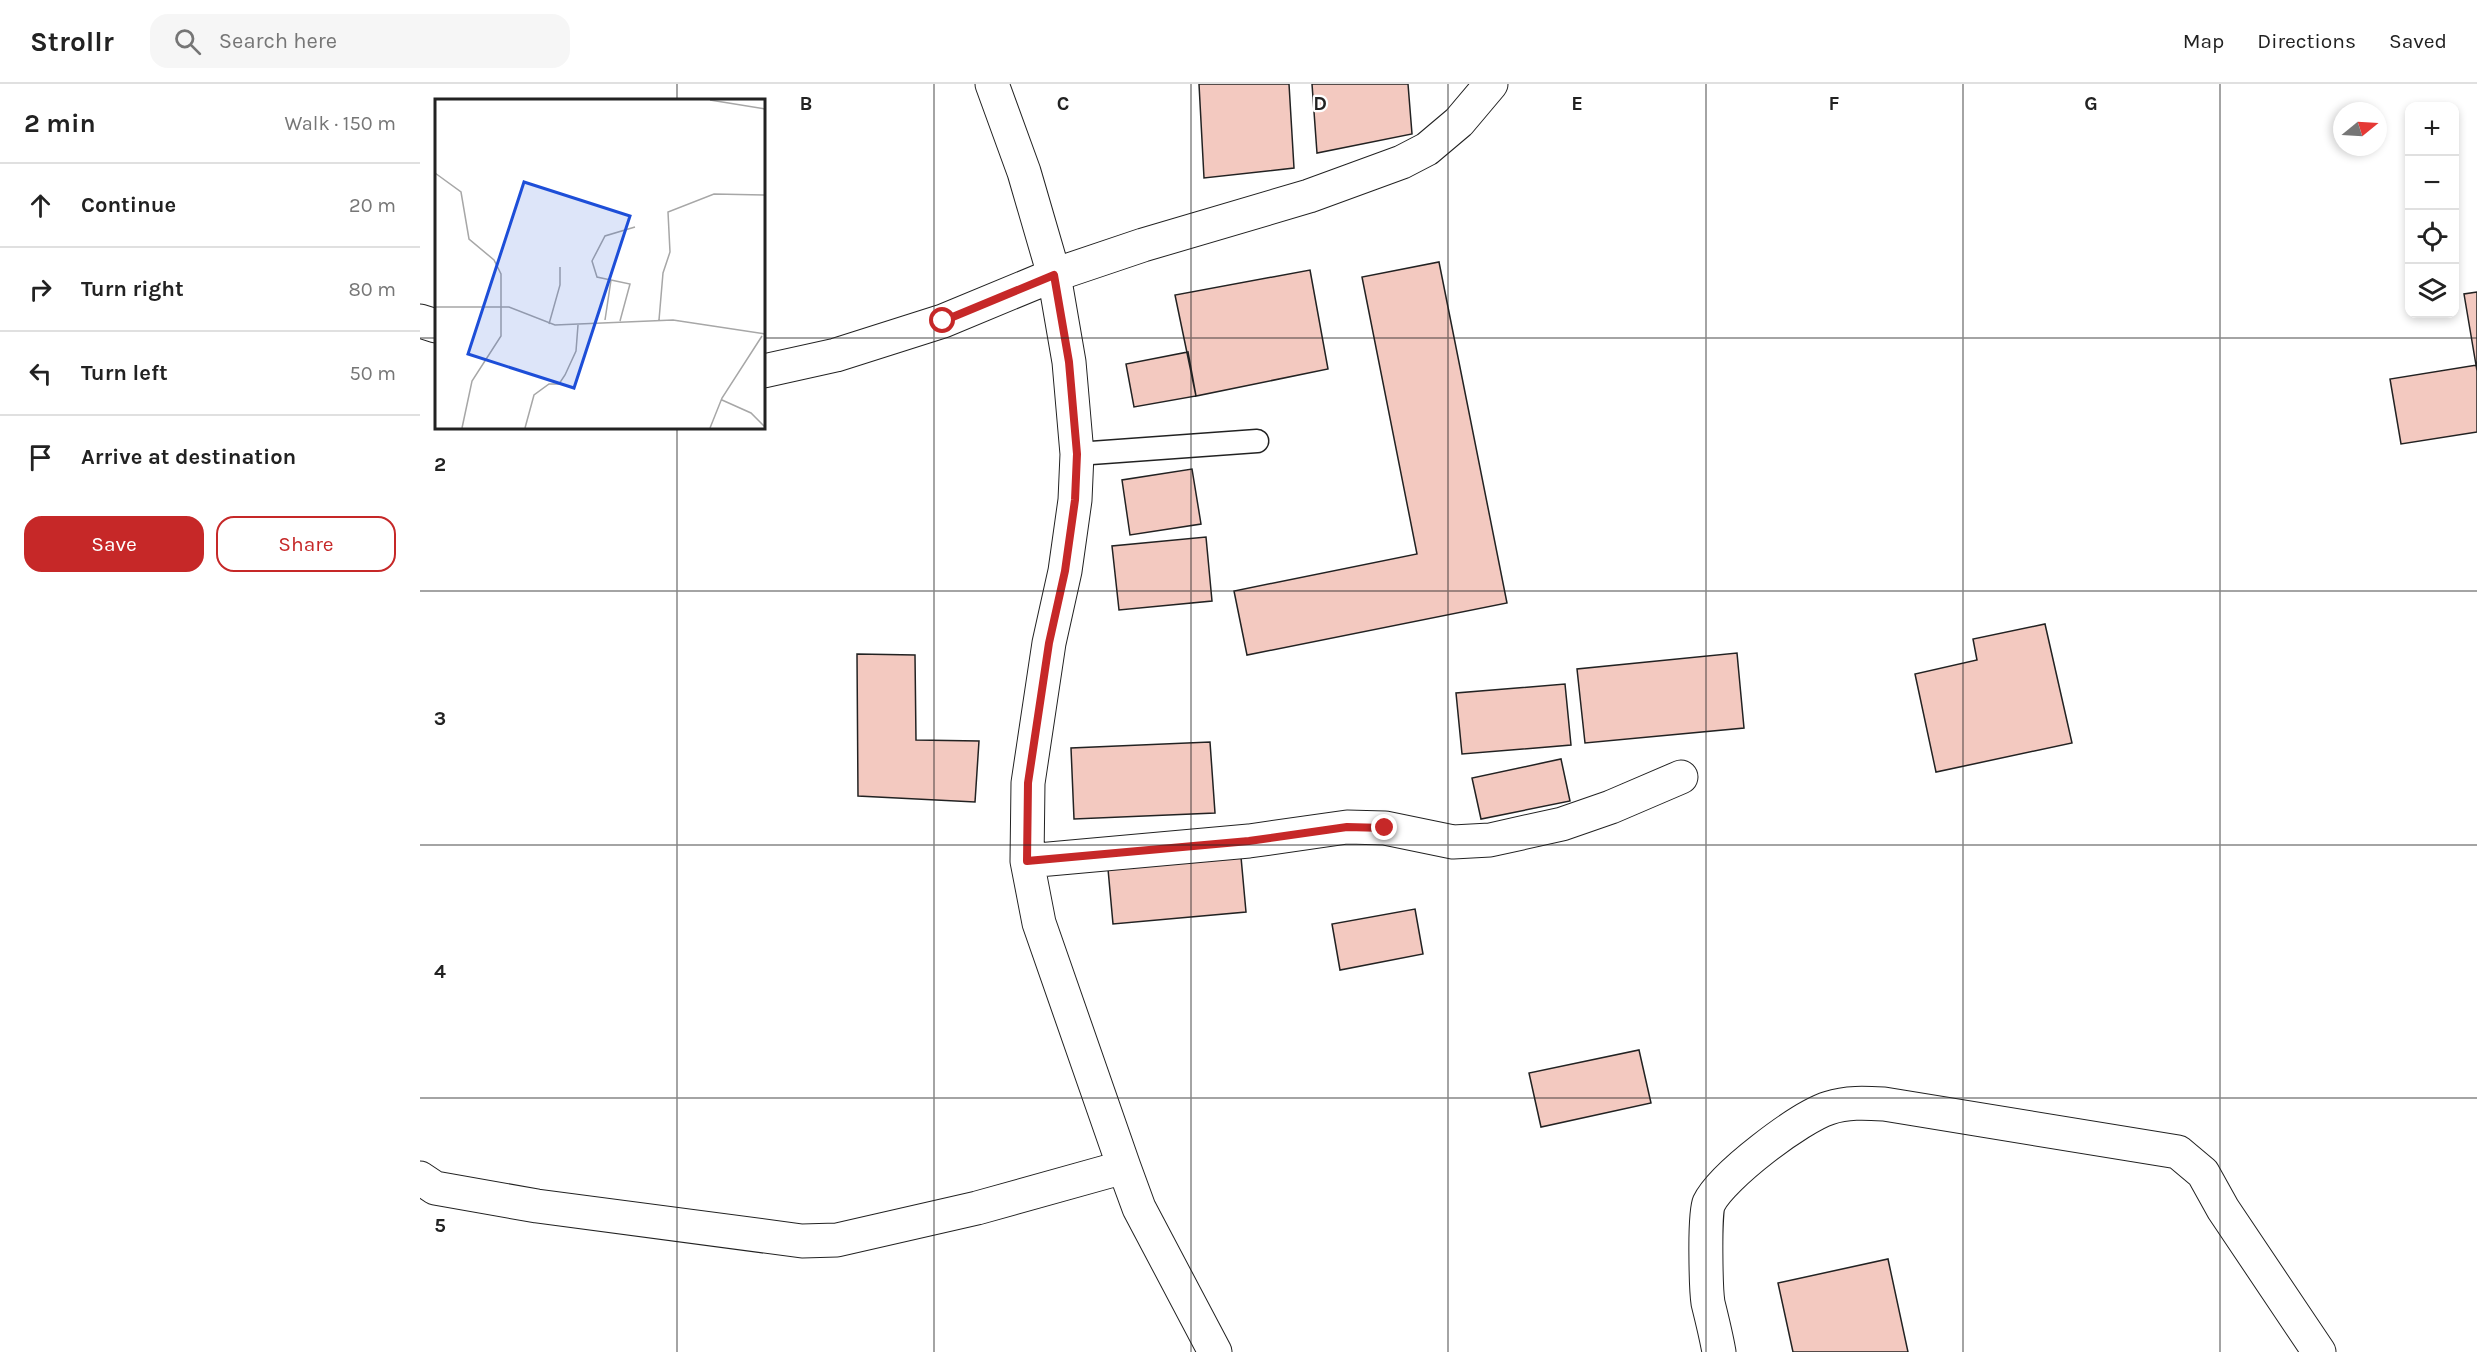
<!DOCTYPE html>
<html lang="en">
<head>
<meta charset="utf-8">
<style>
  :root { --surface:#fff; --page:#f6f6f6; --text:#222; --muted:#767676; --line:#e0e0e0; --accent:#c62828 }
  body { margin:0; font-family:Karla,sans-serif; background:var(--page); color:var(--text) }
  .controls { position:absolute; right:18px; top:18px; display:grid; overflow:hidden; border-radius:12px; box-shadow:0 3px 9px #0003 }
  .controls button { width:54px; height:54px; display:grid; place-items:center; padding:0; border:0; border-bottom:2px solid var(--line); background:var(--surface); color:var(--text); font:30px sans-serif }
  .compass { position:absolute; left:1913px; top:18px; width:54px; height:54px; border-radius:50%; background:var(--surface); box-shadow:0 3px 9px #0003; rotate:72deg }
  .stop { position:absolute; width:18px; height:18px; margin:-14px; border:4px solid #c62828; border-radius:50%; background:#fff }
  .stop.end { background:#c62828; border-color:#fff; box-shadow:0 2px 6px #0008 }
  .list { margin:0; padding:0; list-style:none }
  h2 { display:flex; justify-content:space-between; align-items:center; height:78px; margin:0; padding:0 24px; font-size:26px }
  h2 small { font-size:20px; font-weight:400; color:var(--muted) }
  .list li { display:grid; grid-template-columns:39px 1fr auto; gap:18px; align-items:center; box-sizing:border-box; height:84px; padding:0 24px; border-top:2px solid var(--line) }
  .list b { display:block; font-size:22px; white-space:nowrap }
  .list em { font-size:20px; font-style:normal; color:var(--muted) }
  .actions { display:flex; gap:12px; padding:18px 24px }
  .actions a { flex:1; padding:14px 0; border:2px solid var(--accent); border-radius:18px; text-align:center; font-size:21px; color:var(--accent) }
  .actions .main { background:var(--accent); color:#fff }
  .icon { flex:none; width:33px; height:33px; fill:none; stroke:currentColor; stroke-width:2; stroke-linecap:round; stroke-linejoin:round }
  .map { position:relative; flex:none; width:2057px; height:1268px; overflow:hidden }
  header { display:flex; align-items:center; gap:36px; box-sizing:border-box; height:84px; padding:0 30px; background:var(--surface); border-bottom:2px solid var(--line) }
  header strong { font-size:28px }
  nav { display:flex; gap:33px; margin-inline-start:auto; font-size:21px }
  .search { width:420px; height:54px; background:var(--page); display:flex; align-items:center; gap:15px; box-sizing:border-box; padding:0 21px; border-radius:18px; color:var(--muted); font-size:22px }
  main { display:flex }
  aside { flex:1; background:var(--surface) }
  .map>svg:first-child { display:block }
  .building { fill:#f3c9c0; stroke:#222; stroke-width:1.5 }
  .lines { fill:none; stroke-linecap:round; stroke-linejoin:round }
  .service-casing { stroke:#222; stroke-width:25 }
  .minor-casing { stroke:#222; stroke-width:35 }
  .service { stroke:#fff; stroke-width:22 }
  .minor { stroke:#fff; stroke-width:33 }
  .route { stroke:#c62828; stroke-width:8 }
  .grid { fill:none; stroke:#222; stroke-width:1.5; stroke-opacity:0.55 }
  .inset-road { fill:none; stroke:#a7a7a7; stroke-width:1.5 }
  .view { fill:#1d4ed8; fill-opacity:0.15; stroke:#1d4ed8; stroke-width:3 }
  .inset-edge { fill:none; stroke:#222; stroke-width:3 }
  .grid-label { font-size:20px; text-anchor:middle; font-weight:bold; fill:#222; stroke:#fff; stroke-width:4.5; stroke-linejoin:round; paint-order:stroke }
</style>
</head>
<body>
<header>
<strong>Strollr</strong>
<div class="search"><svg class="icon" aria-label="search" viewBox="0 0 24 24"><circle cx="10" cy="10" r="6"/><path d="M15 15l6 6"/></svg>Search here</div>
<nav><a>Map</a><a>Directions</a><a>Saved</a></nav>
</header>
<main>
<aside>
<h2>2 min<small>Walk · 150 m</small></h2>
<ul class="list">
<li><svg class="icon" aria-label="ahead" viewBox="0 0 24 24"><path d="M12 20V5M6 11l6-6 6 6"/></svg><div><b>Continue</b></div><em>20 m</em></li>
<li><svg class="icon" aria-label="right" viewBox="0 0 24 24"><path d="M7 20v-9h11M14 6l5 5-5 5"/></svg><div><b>Turn right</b></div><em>80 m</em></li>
<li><svg class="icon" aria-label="left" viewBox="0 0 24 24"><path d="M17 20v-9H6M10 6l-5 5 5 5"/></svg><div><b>Turn left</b></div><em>50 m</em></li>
<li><svg class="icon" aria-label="arrive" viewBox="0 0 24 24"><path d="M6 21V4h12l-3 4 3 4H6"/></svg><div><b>Arrive at destination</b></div></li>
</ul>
<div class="actions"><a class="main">Save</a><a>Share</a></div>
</aside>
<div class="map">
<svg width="2057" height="1268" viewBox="0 0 2057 1268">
  <rect width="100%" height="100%" fill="#fff"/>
  <path class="building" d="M 779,0 L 869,0 L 874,84 L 784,94 Z
    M 892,0 L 988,0 L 992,50 L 897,69 Z
    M 1019,178 L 1087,519 L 827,571 L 814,507 L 997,470 L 942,193 Z
    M 890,186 L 908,285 L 776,312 L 755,211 Z
    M 2057,208 L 2057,287 L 2044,210 Z
    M 768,268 L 776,312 L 714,323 L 706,280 Z
    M 2057,281 L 2057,348 L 1981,360 L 1970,295 Z
    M 772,385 L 781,440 L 710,451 L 702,396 Z
    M 786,453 L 792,517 L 699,526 L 692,462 Z
    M 1625,540 L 1652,659 L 1516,688 L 1495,590 L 1557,576 L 1553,555 Z
    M 1317,569 L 1324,644 L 1165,659 L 1157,585 Z
    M 437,570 L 495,571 L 496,656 L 559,657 L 555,718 L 438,712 Z
    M 1145,600 L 1151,661 L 1042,670 L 1036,609 Z
    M 790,658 L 795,729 L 654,735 L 651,664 Z
    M 1141,675 L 1150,717 L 1061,735 L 1052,694 Z
    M 821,773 L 826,828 L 693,840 L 688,785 Z
    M 995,825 L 1003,870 L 920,886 L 912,840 Z
    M 1219,966 L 1231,1019 L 1121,1043 L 1109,989 Z
    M 1468,1175 L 1488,1268 L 1373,1268 L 1358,1199 Z"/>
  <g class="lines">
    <defs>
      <path id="service" d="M 657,370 L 837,357"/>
      <path id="minor" d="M 572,0 L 604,88 L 634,191 L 649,278 L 657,370 L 655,416 L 645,487 L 629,559 L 608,699 L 607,777 L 619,839 L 704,1083 L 719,1124 L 795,1268
        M 0,237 L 16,242
        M 344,287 L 416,271 L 523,237 L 634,191 L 723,161 L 889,112 L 982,78 L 1007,65 L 1039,38 L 1071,0
        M 607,777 L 829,757 L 927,743 L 965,744 L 1033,758 L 1070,756 L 1142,740 L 1191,723 L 1261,693
        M 0,1094 L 15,1104 L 117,1122 L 382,1157 L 417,1156 L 557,1124 L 704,1083
        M 1299,1268 C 1296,1251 1292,1235 1288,1219 C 1286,1206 1284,1130 1289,1119 C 1302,1092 1380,1033 1409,1024 C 1427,1018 1445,1019 1464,1020 L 1758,1068 L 1783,1089 L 1803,1125 L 1899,1268"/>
    </defs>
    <use href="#service" class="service-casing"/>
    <use href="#minor" class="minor-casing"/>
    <use href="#service" class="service"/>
    <use href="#minor" class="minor"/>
  </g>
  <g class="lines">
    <path class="route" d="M 523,237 L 634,191 L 649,278 L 657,370 L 655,416 L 645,487 L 629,559 L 608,699 L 607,777 L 829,757 L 927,743 L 965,744"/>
  </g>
  <path class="grid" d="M 257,0 L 257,16M 514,0 L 514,1268M 771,0 L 771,1268M 1028,0 L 1028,1268M 1286,0 L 1286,1268M 1543,0 L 1543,1268M 1800,0 L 1800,1268M 0,254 L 16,254M 344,254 L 2057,254M 257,344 L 257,1268M 0,507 L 2057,507M 0,761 L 2057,761M 0,1014 L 2057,1014"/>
  <g transform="translate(15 15)">
    <rect width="330" height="330" fill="#fff"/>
    <path class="inset-road" d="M 275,1 L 330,10M 0,74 L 26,93 L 34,140 L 59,161 L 66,175 L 66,237 L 37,282 L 27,329M 176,181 L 195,185 L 185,222M 0,208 L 74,208 L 120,226 L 238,221 L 330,235M 170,221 L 176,181 L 162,178 L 157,162 L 170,137 L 200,128M 224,221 L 228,174 L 235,153 L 233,113 L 279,95 L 330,96M 114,225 L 125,186 L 125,168M 287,301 L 316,314 L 330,328M 90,329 L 99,296 L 114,285 L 124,285 L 130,276 L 141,252 L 143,226M 275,329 L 287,299 L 327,237"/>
    <path class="view" d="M 89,83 L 195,117 L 139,289 L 33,255 Z"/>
    <rect width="330" height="330" class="inset-edge"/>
  </g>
  <g class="grid-label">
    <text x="386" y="26">B</text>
    <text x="643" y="26">C</text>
    <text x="900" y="26">D</text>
    <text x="1157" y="26">E</text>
    <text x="1414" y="26">F</text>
    <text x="1671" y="26">G</text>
    <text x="20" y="387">2</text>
    <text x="20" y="641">3</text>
    <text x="20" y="894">4</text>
    <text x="20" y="1148">5</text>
  </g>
</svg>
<div class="controls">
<button>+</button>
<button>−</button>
<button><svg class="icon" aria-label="locate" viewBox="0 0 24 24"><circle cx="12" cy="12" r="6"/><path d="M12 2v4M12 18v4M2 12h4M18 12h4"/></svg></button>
<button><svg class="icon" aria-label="layers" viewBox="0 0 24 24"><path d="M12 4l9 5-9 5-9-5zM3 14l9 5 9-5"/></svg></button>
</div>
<svg class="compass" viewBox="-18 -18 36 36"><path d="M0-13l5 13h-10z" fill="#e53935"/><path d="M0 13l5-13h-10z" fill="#767676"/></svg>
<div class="stop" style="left:523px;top:237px"></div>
<div class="stop end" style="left:965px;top:744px"></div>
</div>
</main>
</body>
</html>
